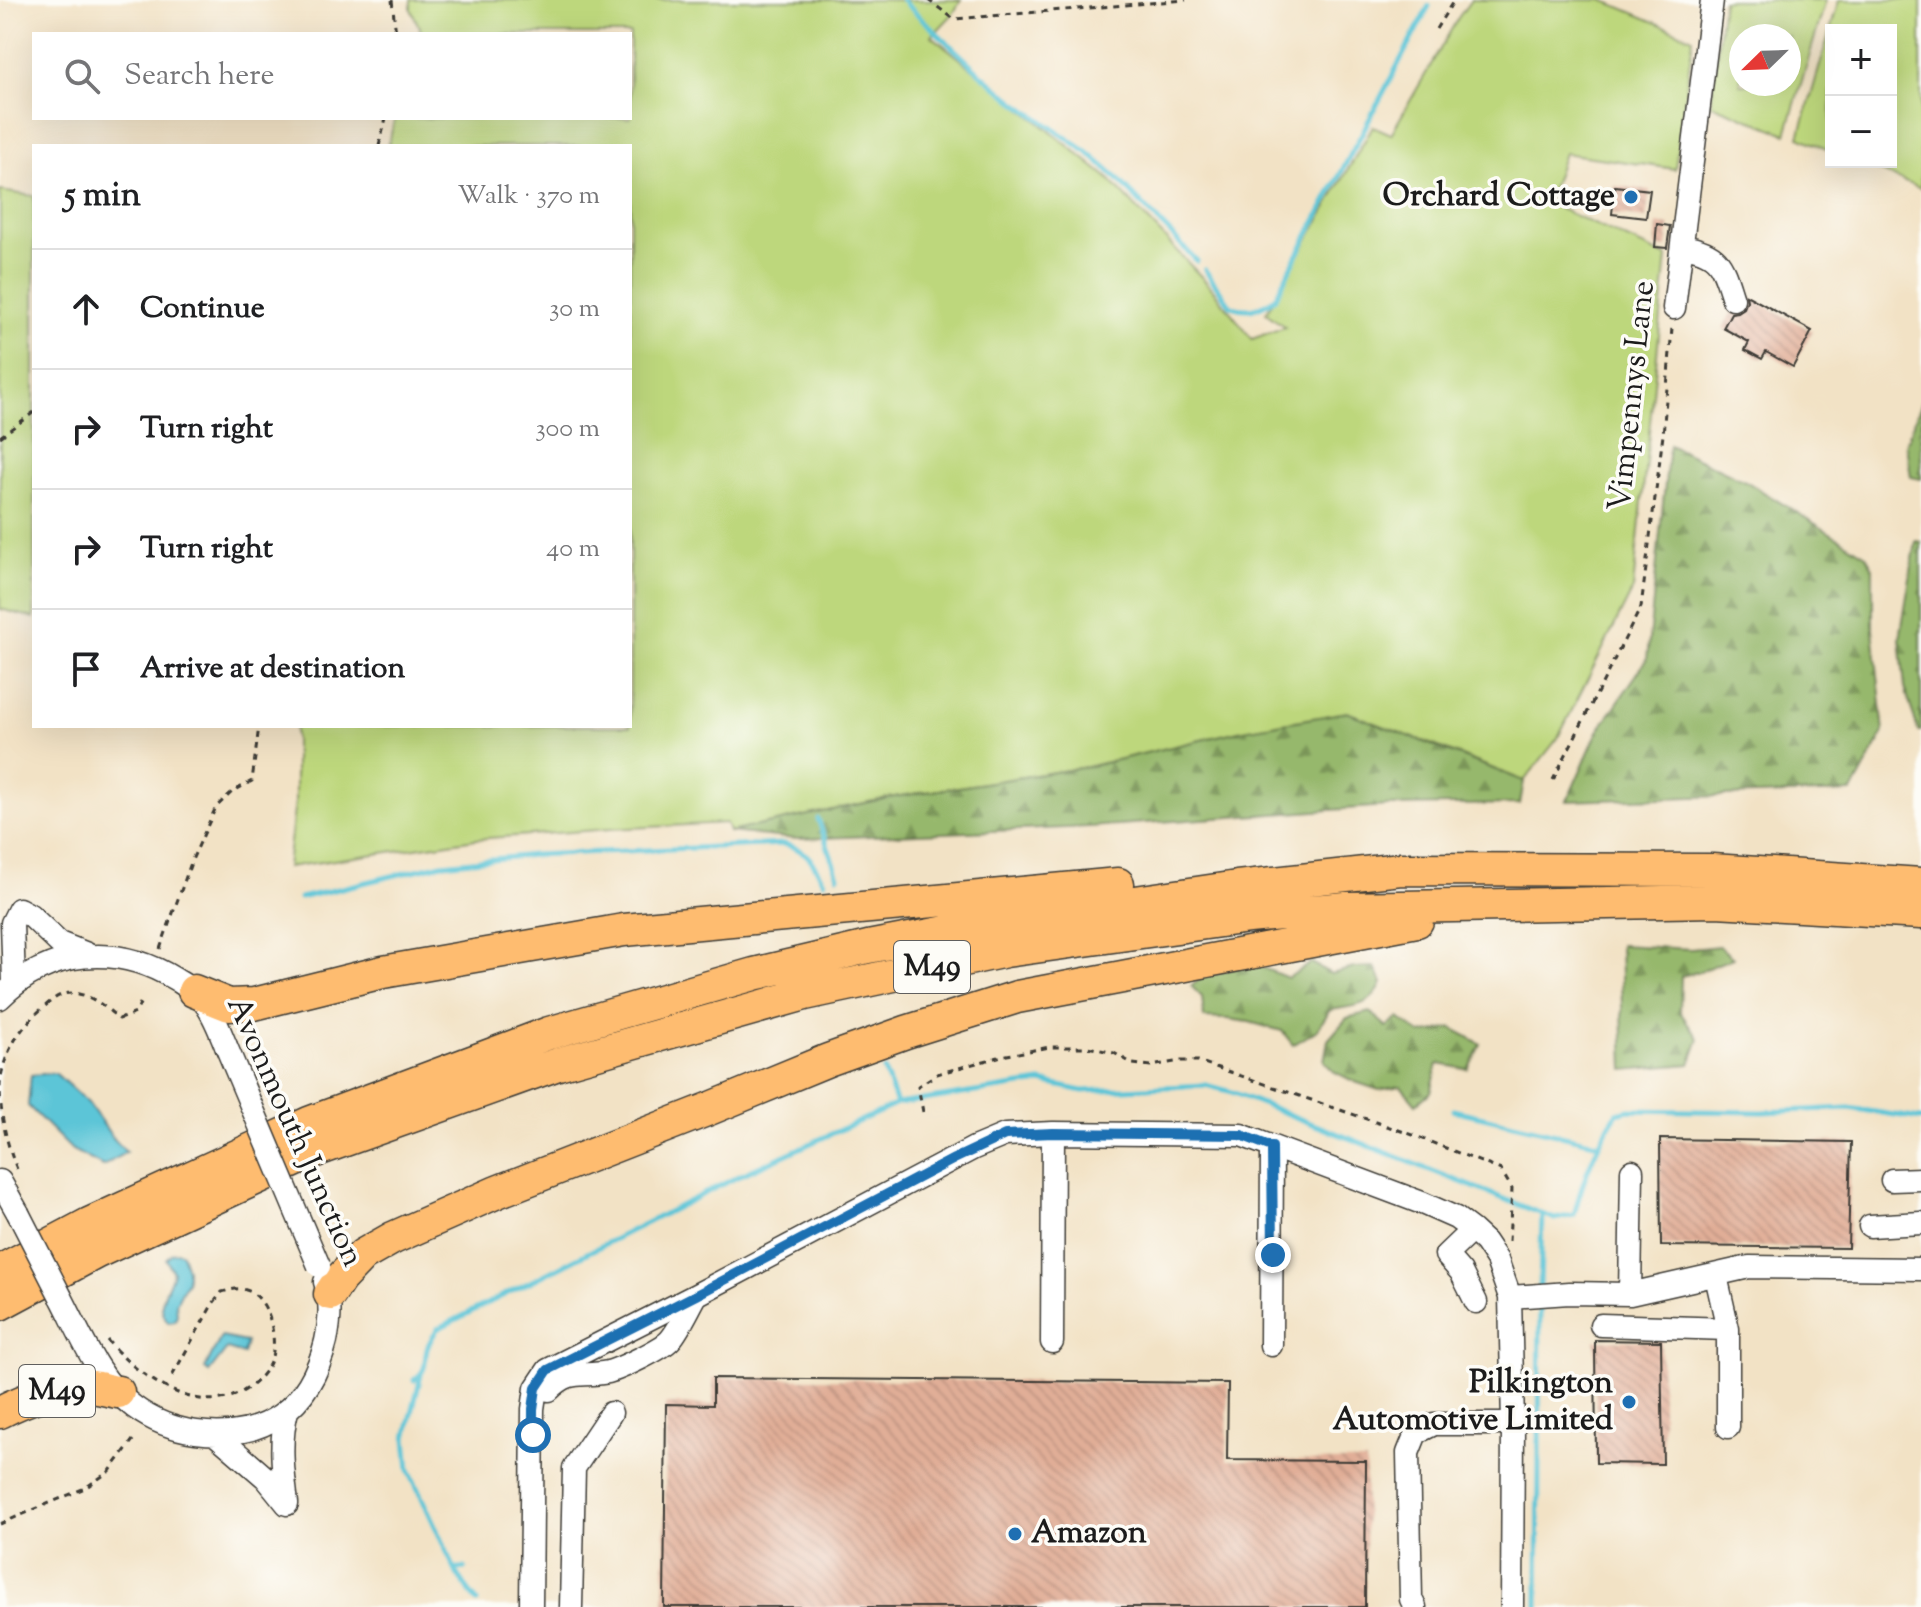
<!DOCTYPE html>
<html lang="en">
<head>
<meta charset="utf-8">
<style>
  :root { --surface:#fff; --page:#f2f2f2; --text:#202124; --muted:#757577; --line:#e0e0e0 }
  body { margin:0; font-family:"Sorts Mill Goudy",serif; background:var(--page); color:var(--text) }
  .controls { position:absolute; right:24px; top:24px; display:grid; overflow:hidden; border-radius:0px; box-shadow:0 8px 32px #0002 }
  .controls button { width:72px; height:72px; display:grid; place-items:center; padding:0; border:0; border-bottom:2px solid var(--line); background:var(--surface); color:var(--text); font:40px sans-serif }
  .compass { position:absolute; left:1729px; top:24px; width:72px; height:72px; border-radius:50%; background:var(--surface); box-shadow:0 8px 32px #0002; rotate:247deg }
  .stop { position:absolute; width:24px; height:24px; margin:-18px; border:6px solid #1f6fb2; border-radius:50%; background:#fff }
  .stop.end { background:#1f6fb2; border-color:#fff; box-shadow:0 2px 8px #0008 }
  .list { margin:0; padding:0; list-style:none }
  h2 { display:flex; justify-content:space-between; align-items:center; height:104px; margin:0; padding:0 32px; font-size:34px }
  h2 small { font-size:26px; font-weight:400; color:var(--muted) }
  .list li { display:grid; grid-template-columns:52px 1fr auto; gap:24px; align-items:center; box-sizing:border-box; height:120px; padding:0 32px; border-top:2px solid var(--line) }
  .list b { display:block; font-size:30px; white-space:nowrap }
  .list em { font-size:26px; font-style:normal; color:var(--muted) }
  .icon { flex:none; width:44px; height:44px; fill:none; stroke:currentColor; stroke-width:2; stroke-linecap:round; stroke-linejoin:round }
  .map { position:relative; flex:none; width:1921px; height:1607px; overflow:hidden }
  .search { position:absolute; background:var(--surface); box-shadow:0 8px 32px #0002; left:32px; top:32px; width:600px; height:88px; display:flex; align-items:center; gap:20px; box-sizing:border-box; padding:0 28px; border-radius:0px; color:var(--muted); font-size:30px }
  .panel { position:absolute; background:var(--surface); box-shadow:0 8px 32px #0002; left:32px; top:144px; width:600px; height:584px; border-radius:0px }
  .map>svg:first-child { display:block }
  .green { fill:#bdd77c; stroke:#6c7a4c; stroke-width:2; fill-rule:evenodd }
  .forest { fill:url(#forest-firs); stroke:#596a44; stroke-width:2 }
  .water { fill:#5cc5d7; stroke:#3c707a; stroke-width:2 }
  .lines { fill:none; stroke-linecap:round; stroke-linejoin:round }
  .stream { stroke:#5cc5d7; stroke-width:5 }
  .building { fill:url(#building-back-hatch) }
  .minor-casing { stroke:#3c3a35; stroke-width:25 }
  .highway-casing { stroke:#3c3a35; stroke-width:35 }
  .path { stroke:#3c3a35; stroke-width:3; stroke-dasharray:6 6; stroke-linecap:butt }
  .minor { stroke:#fff; stroke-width:22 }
  .highway { stroke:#febc70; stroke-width:32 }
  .minor-bridge-casing { stroke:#3c3a35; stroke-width:25; stroke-linecap:butt }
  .minor-bridge { stroke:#fff; stroke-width:22 }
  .route { stroke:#1f6fb2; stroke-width:10 }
  .poi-dot { fill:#1f6fb2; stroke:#fdfcf7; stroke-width:3 }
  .labels { text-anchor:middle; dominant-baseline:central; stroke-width:7; stroke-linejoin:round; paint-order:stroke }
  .shield { fill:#fdfcf7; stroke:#605f5e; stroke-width:2 }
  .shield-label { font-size:30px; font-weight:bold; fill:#1c1c1c }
  .poi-label { font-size:32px; font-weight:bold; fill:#1c1c1c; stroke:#fdfcf7; text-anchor:end }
  .street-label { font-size:32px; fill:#1c1c1c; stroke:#fdfcf7 }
</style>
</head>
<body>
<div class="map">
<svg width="1921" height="1607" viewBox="0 0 1921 1607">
  <defs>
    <pattern id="forest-firs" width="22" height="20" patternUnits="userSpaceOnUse" patternTransform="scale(2)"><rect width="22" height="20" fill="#96b86c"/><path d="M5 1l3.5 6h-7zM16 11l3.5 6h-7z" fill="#7a9558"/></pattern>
    <pattern id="building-back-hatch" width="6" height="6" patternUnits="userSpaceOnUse" patternTransform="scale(2)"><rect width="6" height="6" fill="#e1ae97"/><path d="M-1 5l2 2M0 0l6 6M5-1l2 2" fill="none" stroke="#c09582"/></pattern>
  </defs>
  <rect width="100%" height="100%" fill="#fdfcf7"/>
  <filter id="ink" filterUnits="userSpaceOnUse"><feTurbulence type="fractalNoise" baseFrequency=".0125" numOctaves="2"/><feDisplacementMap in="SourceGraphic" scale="16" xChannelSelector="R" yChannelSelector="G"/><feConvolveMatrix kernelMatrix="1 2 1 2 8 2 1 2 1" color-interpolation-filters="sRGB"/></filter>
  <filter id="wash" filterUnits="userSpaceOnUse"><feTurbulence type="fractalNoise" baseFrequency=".006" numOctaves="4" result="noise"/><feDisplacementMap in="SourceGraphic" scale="32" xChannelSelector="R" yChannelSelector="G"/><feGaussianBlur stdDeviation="1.8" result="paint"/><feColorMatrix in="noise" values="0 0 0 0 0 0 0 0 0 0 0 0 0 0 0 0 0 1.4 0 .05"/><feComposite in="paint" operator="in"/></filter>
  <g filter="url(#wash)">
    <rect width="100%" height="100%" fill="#f2e2c5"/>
    <path class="green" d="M 411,0 L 961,0 L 953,14 L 932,36 L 1108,178 L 1209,285 L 1252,339 L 1285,327 L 1266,313 L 1373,126 L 1391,134 L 1458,18 L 1471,0 L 1603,0 L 1693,38 L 1675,169 L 1564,153 L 1547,203 L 1667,257 L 1633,589 L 1558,738 L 1524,781 L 1424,741 L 1243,730 L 1087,767 L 888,798 L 729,832 L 726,823 L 610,829 L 476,839 L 287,867 L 295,802 L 295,726 L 630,726 L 630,146 L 388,146 L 395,118 L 630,118 L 630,34 L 422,34 L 411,9 Z
      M 1723,0 L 1826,0 L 1786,134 L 1711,104 ZM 1741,36 L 1789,36 L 1789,84 L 1741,84 Z
      M 1839,0 L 1921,0 L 1921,189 L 1858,162 L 1891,162 L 1891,30 L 1831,30 L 1831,151 L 1799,137 Z
      M 0,191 L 34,196 L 34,618 L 0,609 Z"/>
    <path class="forest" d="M 1921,402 L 1921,479 L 1911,477 L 1906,444 Z
      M 1669,445 L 1747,482 L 1866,555 L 1873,568 L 1873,629 L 1884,732 L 1852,792 L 1567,801 L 1597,733 L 1647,659 Z
      M 1916,541 L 1921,542 L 1921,731 L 1918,731 L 1905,688 L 1900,638 Z
      M 1347,712 L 1524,781 L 1520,804 L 1387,806 L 1089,827 L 797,839 L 729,832 L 888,798 L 1087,767 L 1243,730 Z
      M 1620,945 L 1691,949 L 1719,946 L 1733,958 L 1698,972 L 1681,976 L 1680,1012 L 1699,1039 L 1690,1064 L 1624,1070 Z
      M 1311,963 L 1331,974 L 1354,968 L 1375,967 L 1382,983 C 1373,1007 1352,1006 1330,1010 L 1317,1030 L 1293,1045 L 1282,1031 L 1249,1022 L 1227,1019 L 1204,1018 L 1202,997 L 1191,986 L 1207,975 L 1253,964 L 1288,978 Z
      M 1370,1012 L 1387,1027 L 1399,1018 L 1421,1034 L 1452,1028 L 1481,1044 L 1468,1069 L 1438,1064 L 1431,1092 L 1416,1104 L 1401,1086 L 1379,1090 L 1355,1082 L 1333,1071 L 1324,1061 L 1328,1040 L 1347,1018 Z"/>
    <path class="water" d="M 55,1073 L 88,1103 L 113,1138 L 126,1152 L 103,1166 L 72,1150 L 28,1106 L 31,1075 Z
      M 179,1252 L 182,1254 L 187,1269 L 187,1281 L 176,1303 L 177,1315 L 175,1321 L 168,1322 C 154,1302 168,1292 173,1272 L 166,1259 L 172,1253 Z
      M 221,1337 L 246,1342 L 243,1354 L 227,1349 L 209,1372 L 205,1369 Z"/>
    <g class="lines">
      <path class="stream" d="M 902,0 L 982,75 L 1014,101 L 1087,152 L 1116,177 L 1197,261
        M 1205,270 L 1231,306 C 1247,312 1261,309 1275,298 L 1429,6
        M 818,819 L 838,876
        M 300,898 L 442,864 L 533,855 L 784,844 C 809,851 812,860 824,882
        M 884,1070 L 897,1104
        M 1453,1110 L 1599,1144
        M 1540,1288 L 1542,1213
        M 421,1375 L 406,1438 L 409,1470 L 458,1576 L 477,1602
        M 414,1380 C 429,1368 423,1364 427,1348 C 429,1342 434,1335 437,1329 L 741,1175 L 897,1104 L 1041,1082 L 1083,1091 L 1205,1085 L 1229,1091 L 1555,1219 L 1574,1215 C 1583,1179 1596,1144 1617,1113 L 1629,1110 L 1762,1112 L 1849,1108 L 1921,1119
        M 455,1569 L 465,1568
        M 1538,1607 L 1540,1302"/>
    </g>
    <g id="blocks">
      <path class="building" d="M 1615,186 L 1650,190 L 1646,218 L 1612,214 Z
        M 1657,224 L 1670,226 L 1667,248 L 1655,247 Z
        M 1746,295 L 1812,331 L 1793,367 L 1766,352 L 1762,359 L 1745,350 L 1749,342 L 1723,328 L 1731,313 L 1738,312 L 1744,308 L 1747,301 Z
        M 1660,1139 L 1851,1142 L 1848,1248 L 1661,1246 Z
        M 1595,1340 L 1661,1341 L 1663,1464 L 1596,1463 Z
        M 713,1378 L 1228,1383 L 1227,1460 L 1366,1461 L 1365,1607 L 664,1607 L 666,1404 L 713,1405 Z"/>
    </g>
  </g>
  <g filter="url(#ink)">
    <use href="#blocks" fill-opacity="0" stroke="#3c3a35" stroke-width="2"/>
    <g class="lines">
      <defs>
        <path id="minor" d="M 1682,246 C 1721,252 1722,265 1733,299
          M 1674,308 L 1712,0
          M 14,983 L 12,923 L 19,909 L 30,915 L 59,943 L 87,954
          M 0,998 C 49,949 117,943 175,979 C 186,986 196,991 204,1002 C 214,1014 220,1032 226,1046
          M 1892,1180 L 1921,1179
          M 0,1181 L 18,1213
          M 1870,1226 L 1921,1223
          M 1472,1230 L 1446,1255 L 1461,1272 L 1476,1302
          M 1716,1276 L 1728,1329 L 1728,1427
          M 1630,1294 L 1632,1171
          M 61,1297 C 81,1335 98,1381 134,1407 C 153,1421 174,1429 196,1432 C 264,1441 310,1408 326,1341 C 330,1322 332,1301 325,1282
          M 1510,1297 L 1569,1293 L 1630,1294 L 1749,1267 L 1921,1269
          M 1601,1325 L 1728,1329
          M 1052,1342 L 1053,1133
          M 1271,1345 L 1272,1147
          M 549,1390 C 572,1367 581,1378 608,1372 C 620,1369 662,1349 670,1340 C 679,1330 689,1308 696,1296
          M 287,1411 C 279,1442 283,1471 287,1503
          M 215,1434 L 266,1478 L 287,1504
          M 531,1607 L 533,1409 L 536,1388 L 548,1370 L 696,1295 L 974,1148 L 1005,1135 L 1053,1133 L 1241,1135 L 1422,1203 L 1456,1218 L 1472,1230 L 1485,1242 L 1497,1260 L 1510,1297 L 1513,1424 L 1512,1607
          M 571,1607 L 574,1468 L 611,1413
          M 1415,1607 L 1411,1599 L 1408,1453 L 1416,1433 L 1434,1424 L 1513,1424"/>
        <path id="highway" d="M 194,991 L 229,1005 L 254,1004 L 383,972 L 624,930 L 1118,884
          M 0,1271 L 89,1224 L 309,1123 L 549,1033 L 754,974 L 868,947 L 999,922 L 1237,887 L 1401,869 L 1712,870 L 1921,884
          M 330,1294 L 340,1279 L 363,1255 L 393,1238 L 497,1192 L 709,1109 L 828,1060 L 906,1032 L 1017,997 L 1417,921
          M 0,1304 L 97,1252 L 320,1149 L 558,1064 L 805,994 L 1006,951 L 1249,917 L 1346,908 L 1716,901 L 1921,913
          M 0,1412 C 25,1399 65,1384 92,1387 C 101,1388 109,1391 118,1392"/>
      </defs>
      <use href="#minor" class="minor-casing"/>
      <use href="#highway" class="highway-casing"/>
      <path class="path" d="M 392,0 L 396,34
        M 928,0 L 954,19 L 1186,0
        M 1436,29 L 1454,0
        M 379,146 L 386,118
        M 0,437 L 34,412
        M 1553,780 L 1641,607 L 1663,435 L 1672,328
        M 160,949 L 192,860 L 216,807 L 232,792 L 252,781 L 259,726
        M 923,1112 L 918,1086 L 937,1074 L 1002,1056 L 1050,1047 L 1088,1047 L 1114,1053 L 1133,1064 L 1151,1066 L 1181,1061 L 1198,1061 L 1413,1135 L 1501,1170 L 1512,1189 L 1509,1241
        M 17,1169 C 6,1144 0,1113 0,1085 C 3,1053 20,1027 44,1007 C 52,1000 60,993 71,993 C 89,993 107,1008 119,1019 L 136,1013 L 141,1001
        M 107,1340 C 139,1378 205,1424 252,1385 C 259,1379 268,1369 271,1360 C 278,1340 270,1297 246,1290 C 238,1287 230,1290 222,1292 L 212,1305 L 171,1378
        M 0,1524 L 85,1488 L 110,1471 L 133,1440"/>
      <use href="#minor" class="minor"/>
      <use href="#highway" class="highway"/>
      <defs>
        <path id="minor-bridge" d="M 226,1046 L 319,1266
          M 18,1213 L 61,1297"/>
      </defs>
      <use href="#minor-bridge" class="minor-bridge-casing"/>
      <use href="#minor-bridge" class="minor-bridge"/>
    </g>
  </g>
  <g class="lines" filter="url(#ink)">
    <path class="route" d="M 533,1435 L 533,1409 L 536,1388 L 548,1370 L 696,1295 L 954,1159 L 1005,1135 L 1053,1133 L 1241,1135 L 1272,1147 L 1273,1255"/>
  </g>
  <g class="poi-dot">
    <circle cx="1631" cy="197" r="8"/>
    <circle cx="1629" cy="1402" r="8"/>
    <circle cx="1015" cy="1534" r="8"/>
  </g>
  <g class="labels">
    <g class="shield">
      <rect x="894" y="941" width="76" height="52" rx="6"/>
      <rect x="19" y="1365" width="76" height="52" rx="6"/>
    </g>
    <g class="shield-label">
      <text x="932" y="967">M49</text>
      <text x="57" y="1391">M49</text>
    </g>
    <g class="poi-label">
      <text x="1615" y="197">Orchard Cottage</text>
      <text x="1613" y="1384">Pilkington<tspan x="1613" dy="37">Automotive Limited</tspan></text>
      <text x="1031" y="1534" text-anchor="start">Amazon</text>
    </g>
    <g class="street-label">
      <text transform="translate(1633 396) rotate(-84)">Vimpennys Lane</text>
      <text transform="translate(294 1132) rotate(66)">Avonmouth Junction</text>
    </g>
  </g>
</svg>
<div class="controls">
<button>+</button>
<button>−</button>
</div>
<svg class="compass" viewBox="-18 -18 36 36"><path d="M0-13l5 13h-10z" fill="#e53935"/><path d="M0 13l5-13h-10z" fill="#757577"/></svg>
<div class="stop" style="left:533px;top:1435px"></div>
<div class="stop end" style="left:1273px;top:1255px"></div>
<div class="search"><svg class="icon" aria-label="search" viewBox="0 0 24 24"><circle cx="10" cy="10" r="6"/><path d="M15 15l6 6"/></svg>Search here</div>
<section class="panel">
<h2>5 min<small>Walk · 370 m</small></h2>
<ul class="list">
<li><svg class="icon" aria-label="ahead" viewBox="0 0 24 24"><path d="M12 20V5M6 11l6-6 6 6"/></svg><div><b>Continue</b></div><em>30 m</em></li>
<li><svg class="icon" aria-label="right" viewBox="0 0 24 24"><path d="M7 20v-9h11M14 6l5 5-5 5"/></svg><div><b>Turn right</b></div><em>300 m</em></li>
<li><svg class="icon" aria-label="right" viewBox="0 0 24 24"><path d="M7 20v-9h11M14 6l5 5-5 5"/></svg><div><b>Turn right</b></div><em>40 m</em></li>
<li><svg class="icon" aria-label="arrive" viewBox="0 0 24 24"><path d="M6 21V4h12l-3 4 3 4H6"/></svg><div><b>Arrive at destination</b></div></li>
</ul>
</section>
</div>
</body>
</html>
